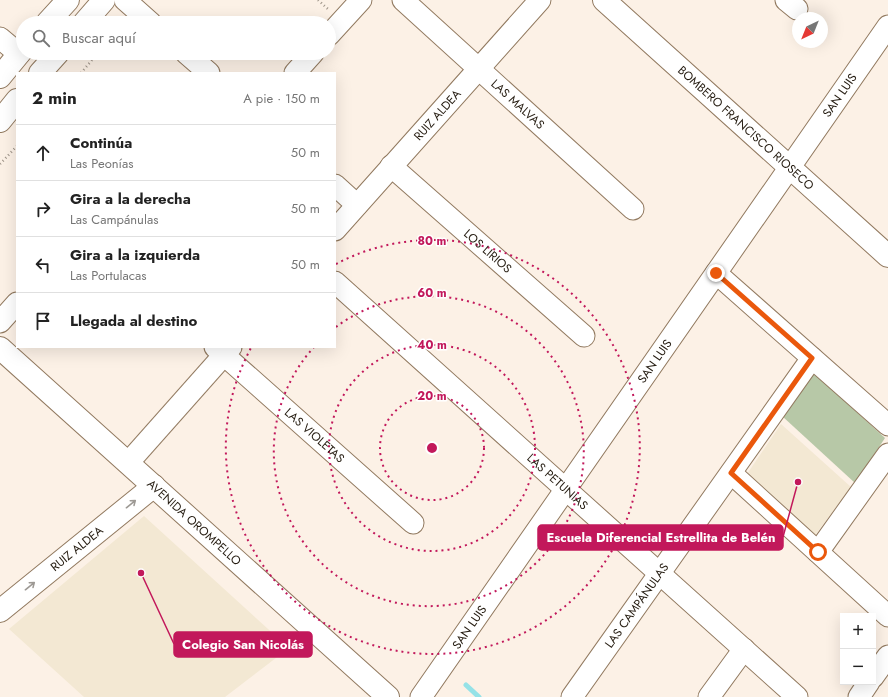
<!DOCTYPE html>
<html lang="es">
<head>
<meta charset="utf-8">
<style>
  :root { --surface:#fff; --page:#f2f2f2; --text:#222; --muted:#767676; --line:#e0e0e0 }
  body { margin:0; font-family:Jost,sans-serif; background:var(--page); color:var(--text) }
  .controls { position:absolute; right:12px; bottom:12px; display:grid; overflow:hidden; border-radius:0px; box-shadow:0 4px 16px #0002 }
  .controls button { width:36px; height:36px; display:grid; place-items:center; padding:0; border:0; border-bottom:1px solid var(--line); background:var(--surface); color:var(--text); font:20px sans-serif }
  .compass { position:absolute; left:792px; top:12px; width:36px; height:36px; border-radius:50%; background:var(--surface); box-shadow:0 4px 16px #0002; rotate:223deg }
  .stop { position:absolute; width:12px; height:12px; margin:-9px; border:3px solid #ea580c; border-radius:50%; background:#fff }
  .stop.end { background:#ea580c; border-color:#fff; box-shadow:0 1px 4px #0008 }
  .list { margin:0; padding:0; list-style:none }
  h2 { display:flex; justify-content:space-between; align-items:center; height:52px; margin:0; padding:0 16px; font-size:17px }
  h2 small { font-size:13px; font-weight:400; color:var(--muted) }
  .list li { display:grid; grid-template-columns:26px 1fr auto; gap:12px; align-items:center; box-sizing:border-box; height:56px; padding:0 16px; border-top:1px solid var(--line) }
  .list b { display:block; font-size:15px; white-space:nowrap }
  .list p { margin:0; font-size:13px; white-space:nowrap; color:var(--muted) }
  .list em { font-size:13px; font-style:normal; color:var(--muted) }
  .icon { flex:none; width:22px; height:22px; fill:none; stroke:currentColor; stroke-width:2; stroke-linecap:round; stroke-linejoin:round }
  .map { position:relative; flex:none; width:888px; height:697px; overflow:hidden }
  .search { position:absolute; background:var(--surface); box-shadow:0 4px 16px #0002; left:16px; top:16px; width:320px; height:44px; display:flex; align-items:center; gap:10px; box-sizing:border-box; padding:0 14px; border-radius:22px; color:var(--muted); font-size:15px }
  .panel { position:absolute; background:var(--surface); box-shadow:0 4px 16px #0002; left:16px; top:72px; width:320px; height:276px; border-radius:0px }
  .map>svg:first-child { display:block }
  .education { fill:#f3e8d3 }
  .green { fill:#b7c8a7 }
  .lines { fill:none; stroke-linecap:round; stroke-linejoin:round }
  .stream { stroke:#95e2e7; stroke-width:5 }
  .minor-casing { stroke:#927a60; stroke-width:23 }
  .major-casing { stroke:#927a60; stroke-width:24 }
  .path { stroke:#9d9388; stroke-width:2.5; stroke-dasharray:1 3; stroke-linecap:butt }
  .minor { stroke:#fff; stroke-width:21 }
  .major { stroke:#fff; stroke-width:22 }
  .oneway { stroke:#9d9994 }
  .route { stroke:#ea580c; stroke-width:5 }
  .ring { fill:none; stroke:#c2185b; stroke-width:2; stroke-dasharray:2 4 }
  .labels { text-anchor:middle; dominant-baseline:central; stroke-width:3; stroke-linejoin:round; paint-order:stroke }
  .street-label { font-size:12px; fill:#251c11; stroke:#fff }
  .centre { fill:#c2185b; stroke:#fff; stroke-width:2 }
  .ring-label { font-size:12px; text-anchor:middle; font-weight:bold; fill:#c2185b; stroke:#fff; stroke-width:3; stroke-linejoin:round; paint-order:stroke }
  .leader { fill:none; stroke:#c2185b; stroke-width:1.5 }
  .callout-dot { fill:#c2185b; stroke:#fff; stroke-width:1.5 }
  .callout { fill:#c2185b; stroke:#c2185b; stroke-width:1.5 }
  .callout-label { font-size:13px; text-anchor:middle; font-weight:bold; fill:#fff }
</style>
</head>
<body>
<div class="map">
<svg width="888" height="697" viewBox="0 0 888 697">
  <rect width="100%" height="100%" fill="#fcf1e6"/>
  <path class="education" d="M 781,424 L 851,487 L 813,538 L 745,477 Z
    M 144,516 L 289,648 L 225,697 L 84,697 L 9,629 Z"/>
  <path class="green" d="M 813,372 L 885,438 L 855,483 L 782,416 Z"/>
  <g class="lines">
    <path class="stream" d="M 466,685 L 479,697"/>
    <defs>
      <g id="minor">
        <path d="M 125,0 L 151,23"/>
        <path id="s1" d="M 403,0 L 633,209"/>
        <path d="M 786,0 L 797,9"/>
        <path d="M 329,35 L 361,0"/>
        <path d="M 0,38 L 19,54"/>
        <path d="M 186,53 L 209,73"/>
        <path d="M 295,73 L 313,53"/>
        <path id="s2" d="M 391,166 L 584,336"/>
        <path d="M 335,185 L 357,205"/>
        <path id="s3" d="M 335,230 L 540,0"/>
        <path d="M 716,273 L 888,425"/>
        <path id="s4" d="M 335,282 L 797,697"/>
        <path d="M 0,322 L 17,303"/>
        <path id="s5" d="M 215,347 L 413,523"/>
        <path d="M 128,463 L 231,347"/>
        <path d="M 731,473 L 888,616"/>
        <path d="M 818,552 L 888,454"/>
        <path d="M 873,677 L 888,656"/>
        <path id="s6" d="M 421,697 L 888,26"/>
        <path id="s7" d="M 572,697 L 812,358"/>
        <path d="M 709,697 L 744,649"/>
        <path d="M 859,697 L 869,682"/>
      </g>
      <g id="major">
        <path id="s8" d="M 604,0 L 888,256"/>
        <path d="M 47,23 L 68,0"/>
        <path d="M 84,23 L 104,0"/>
        <path d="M 40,73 L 58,53"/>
        <path d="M 0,77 L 23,49"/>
        <path d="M 0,121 L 17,100"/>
        <path id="s9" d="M 0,348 L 388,697"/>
        <path id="s10" d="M 0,611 L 154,486"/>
      </g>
    </defs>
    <use href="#minor" class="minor-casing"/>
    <use href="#major" class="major-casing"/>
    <path class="path" d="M 318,0 L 328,9
      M 81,73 L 98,53
      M 0,164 L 17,146"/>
    <use href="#minor" class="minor"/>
    <use href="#major" class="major"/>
  </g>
  <defs><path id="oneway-shaft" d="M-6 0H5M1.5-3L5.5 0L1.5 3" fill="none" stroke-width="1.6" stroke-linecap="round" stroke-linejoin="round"/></defs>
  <g class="oneway">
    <use href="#oneway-shaft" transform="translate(131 504) rotate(-39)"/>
    <use href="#oneway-shaft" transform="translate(30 586) rotate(-39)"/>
  </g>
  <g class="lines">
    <path class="route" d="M 716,273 L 812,358 L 731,473 L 818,552"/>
  </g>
  <g class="ring">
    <circle cx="432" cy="448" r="52"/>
    <circle cx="432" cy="448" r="103"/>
    <path d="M336 327A155 155 0 1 1 314 347"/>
    <path d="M336 264A207 207 0 1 1 251 348"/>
  </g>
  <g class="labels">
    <g class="street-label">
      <text stroke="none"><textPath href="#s6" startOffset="733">SAN LUIS</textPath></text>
      <text stroke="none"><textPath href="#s1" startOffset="155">LAS MALVAS</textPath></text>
      <text stroke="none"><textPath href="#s3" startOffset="154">RUIZ ALDEA</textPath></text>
      <text stroke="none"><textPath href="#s8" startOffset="191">BOMBERO FRANCISCO RIOSECO</textPath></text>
      <text stroke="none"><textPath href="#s2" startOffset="129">LOS LIRIOS</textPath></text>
      <text stroke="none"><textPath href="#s6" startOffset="409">SAN LUIS</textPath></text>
      <text stroke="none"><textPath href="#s5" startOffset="133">LAS VIOLETAS</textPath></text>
      <text stroke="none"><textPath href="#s4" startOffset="299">LAS PETUNIAS</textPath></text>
      <text stroke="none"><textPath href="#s9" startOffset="261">AVENIDA OROMPELLO</textPath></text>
      <text stroke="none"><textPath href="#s10" startOffset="99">RUIZ ALDEA</textPath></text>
      <text stroke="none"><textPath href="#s7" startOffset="112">LAS CAMPÁNULAS</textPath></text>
      <text stroke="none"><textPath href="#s6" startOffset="85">SAN LUIS</textPath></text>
    </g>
  </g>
  <circle cx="432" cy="448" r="6" class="centre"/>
  <g class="ring-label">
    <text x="432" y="245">80 m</text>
    <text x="432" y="297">60 m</text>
    <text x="432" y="349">40 m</text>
    <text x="432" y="400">20 m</text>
  </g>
  <path class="leader" d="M798 482L783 537M141 573L174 644"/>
  <g class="callout-dot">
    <circle cx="798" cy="482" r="4"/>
    <circle cx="141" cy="573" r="4"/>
  </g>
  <g class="callout">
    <rect x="538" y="525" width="245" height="25" rx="4"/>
    <rect x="174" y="632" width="138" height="25" rx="4"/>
  </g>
  <g class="callout-label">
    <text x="661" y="542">Escuela Diferencial Estrellita de Belén</text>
    <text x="243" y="649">Colegio San Nicolás</text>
  </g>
</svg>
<div class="controls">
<button>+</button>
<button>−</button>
</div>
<svg class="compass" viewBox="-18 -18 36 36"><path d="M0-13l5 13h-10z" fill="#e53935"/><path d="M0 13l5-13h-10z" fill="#767676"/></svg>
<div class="stop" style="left:818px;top:552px"></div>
<div class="stop end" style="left:716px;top:273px"></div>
<div class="search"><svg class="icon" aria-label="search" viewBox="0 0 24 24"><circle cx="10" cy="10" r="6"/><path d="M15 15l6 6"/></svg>Buscar aquí</div>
<section class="panel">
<h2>2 min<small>A pie · 150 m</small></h2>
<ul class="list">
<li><svg class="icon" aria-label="ahead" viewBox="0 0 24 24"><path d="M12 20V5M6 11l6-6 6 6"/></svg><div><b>Continúa</b><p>Las Peonías</p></div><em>50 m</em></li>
<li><svg class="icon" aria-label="right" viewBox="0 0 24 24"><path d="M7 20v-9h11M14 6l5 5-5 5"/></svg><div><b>Gira a la derecha</b><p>Las Campánulas</p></div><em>50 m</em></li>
<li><svg class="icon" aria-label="left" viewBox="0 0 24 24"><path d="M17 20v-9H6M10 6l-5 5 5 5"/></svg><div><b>Gira a la izquierda</b><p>Las Portulacas</p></div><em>50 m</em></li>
<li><svg class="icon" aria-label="arrive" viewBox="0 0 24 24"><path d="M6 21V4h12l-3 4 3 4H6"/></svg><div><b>Llegada al destino</b></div></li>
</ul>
</section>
</div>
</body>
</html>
